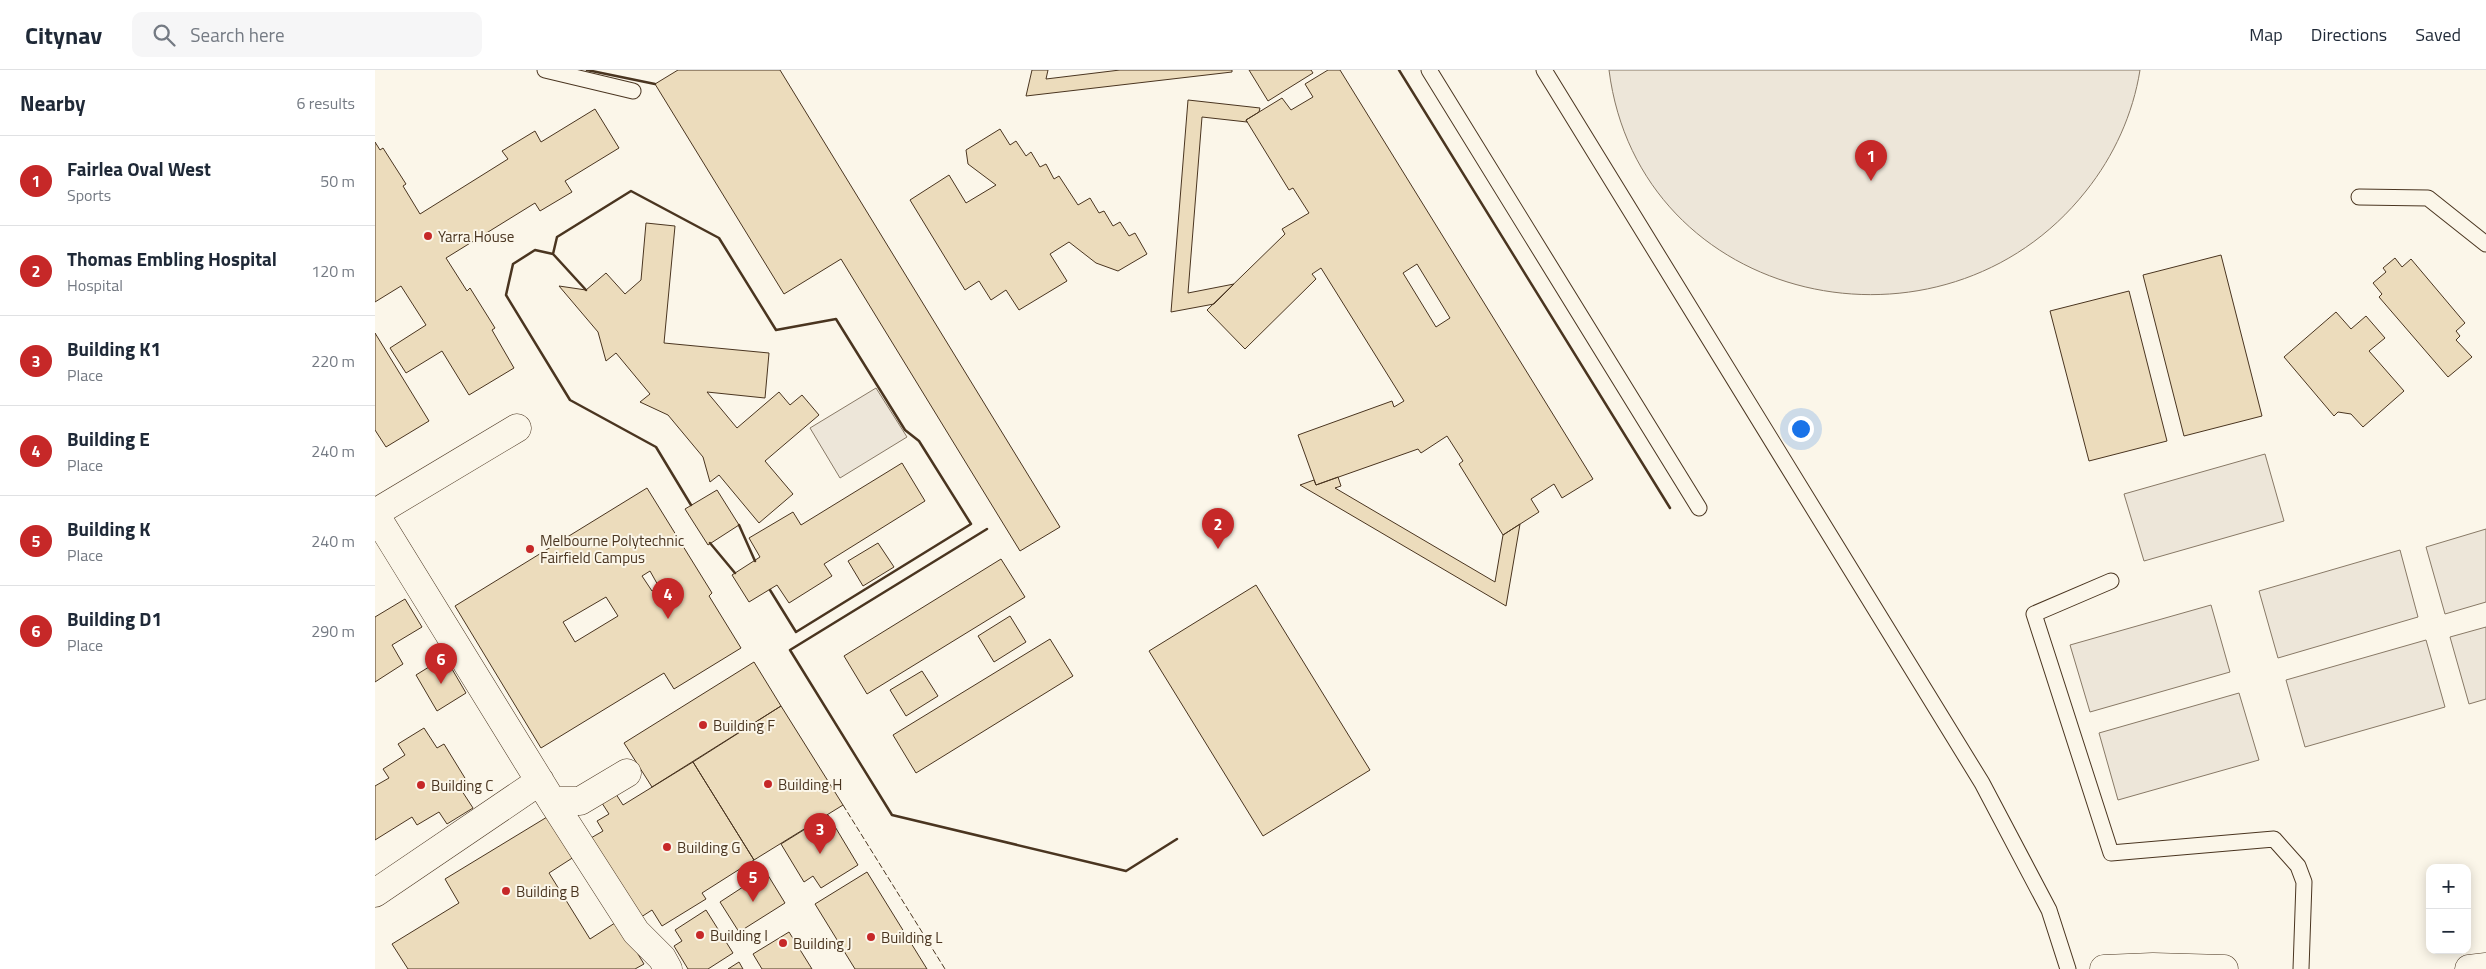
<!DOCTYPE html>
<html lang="en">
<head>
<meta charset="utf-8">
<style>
  :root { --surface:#fff; --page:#f6f6f7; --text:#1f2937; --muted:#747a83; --line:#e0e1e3; --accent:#c62828 }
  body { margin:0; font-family:"Titillium Web",sans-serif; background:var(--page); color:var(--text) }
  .controls { position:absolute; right:15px; bottom:15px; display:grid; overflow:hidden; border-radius:10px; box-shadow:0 2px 12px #0003 }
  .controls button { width:45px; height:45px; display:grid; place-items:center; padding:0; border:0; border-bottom:1px solid var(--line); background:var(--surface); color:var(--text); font:25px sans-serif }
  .you { position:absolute; left:1425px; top:358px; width:18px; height:18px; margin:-12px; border:4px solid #fff; border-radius:50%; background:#1a73e8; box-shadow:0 0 0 8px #1a73e833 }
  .badge { display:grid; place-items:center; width:32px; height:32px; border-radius:50%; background:var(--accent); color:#fff; font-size:16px; font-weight:700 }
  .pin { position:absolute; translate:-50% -41px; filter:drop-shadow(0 1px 2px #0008) }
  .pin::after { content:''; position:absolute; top:26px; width:18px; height:15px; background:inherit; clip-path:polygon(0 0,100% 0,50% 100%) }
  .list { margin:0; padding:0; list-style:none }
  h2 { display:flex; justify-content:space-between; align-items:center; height:65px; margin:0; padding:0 20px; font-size:21px }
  h2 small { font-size:16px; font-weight:400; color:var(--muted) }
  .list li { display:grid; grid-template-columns:32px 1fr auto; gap:15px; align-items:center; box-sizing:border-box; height:90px; padding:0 20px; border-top:1px solid var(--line) }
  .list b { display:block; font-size:19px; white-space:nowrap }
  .list p { margin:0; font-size:16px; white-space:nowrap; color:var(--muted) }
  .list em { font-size:16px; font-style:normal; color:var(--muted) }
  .icon { flex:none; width:28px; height:28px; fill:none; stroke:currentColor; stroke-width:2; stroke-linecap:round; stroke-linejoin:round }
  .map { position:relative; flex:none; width:2111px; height:899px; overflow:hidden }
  header { display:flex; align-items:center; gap:30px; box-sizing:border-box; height:70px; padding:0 25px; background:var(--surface); border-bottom:1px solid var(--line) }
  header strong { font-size:24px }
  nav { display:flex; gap:28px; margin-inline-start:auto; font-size:18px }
  .search { width:350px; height:45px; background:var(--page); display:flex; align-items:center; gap:12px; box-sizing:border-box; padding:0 18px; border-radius:10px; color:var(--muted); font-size:19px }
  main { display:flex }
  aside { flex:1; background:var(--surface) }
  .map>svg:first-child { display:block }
  .green { fill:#ede6d9; stroke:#887966 }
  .building { fill:#ecdcbc; stroke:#4a3520; fill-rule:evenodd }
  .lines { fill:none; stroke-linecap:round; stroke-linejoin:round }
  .service-casing { stroke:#4a3520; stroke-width:17 }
  .minor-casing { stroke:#4a3520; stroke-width:29 }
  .tertiary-casing { stroke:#4a3520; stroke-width:29 }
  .service { stroke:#fbf6e9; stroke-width:15 }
  .minor { stroke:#fbf6e9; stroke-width:28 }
  .tertiary { stroke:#fbf6e9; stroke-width:28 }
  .fence { stroke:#4a3520; stroke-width:1; stroke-dasharray:6 2.5; stroke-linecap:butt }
  .wall { stroke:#4a3520; stroke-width:2.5 }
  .poi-dot { fill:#c62828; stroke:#fbf6e9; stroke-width:2 }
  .labels { text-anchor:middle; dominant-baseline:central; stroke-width:4; stroke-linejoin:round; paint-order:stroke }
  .poi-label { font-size:15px; fill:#4a3520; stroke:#fbf6e9; text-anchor:start }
</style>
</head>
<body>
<header>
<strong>Citynav</strong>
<div class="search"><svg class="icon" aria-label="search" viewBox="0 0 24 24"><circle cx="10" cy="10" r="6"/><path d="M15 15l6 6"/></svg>Search here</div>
<nav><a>Map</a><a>Directions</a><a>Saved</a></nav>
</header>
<main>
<aside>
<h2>Nearby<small>6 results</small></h2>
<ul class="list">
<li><span class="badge">1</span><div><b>Fairlea Oval West</b><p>Sports</p></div><em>50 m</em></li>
<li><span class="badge">2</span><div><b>Thomas Embling Hospital</b><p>Hospital</p></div><em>120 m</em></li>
<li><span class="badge">3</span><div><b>Building K1</b><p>Place</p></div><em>220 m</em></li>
<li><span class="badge">4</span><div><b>Building E</b><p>Place</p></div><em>240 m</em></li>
<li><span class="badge">5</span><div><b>Building K</b><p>Place</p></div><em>240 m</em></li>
<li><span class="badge">6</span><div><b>Building D1</b><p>Place</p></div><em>290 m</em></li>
</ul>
</aside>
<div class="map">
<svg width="2111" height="899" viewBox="0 0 2111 899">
  <rect width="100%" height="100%" fill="#fbf6e9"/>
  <path class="green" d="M 1234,0 L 1765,0 C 1758,44 1739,86 1711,121 C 1568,302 1264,236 1234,0 Z
    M 501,318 L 532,367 L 465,408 L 435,358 Z
    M 1890,384 L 1909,451 L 1769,491 L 1749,424 Z
    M 2111,459 L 2111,532 L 2070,544 L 2051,477 Z
    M 2025,480 L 2043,547 L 1903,588 L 1884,521 Z
    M 1836,535 L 1855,602 L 1715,642 L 1695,575 Z
    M 2111,557 L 2111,629 L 2094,634 L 2075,567 Z
    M 2051,570 L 2070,637 L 1930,677 L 1911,610 Z
    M 1864,623 L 1884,690 L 1743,730 L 1724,663 Z"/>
  <path class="building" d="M 303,0 L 405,0 L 685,457 L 645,481 L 466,189 L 409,224 L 280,14 Z
    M 657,0 L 673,0 L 671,9 L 745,0 L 857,0 L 857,2 L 651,26 Z
    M 874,0 L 936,0 L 938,3 L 893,31 Z
    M 953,0 L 965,0 L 1218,409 L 1187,428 L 1179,414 L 1156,429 L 1164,442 L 1128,465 L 1084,394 L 1088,391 L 1072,366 L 1046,383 L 1043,379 L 941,415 L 923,365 L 1017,331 L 1019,337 L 1029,331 L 946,198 L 937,204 L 941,209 L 870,279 L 832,240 L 910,164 L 907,159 L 934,143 L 918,118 L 914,120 L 871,50 L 907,28 L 916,40 L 938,27 L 930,14 ZM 1042,194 L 1075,248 L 1061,257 L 1028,203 Z
    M 813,30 L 885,38 L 884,42 L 871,50 L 872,52 L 827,47 L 813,223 L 859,214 L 839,234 L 796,242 Z
    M 220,39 L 244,78 L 190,111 L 197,122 L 165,141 L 160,133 L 71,188 L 92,221 L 95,218 L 120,258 L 117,260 L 139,298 L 94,325 L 67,281 L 31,303 L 15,278 L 51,255 L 26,216 L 0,232 L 0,72 L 5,80 L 8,78 L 31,114 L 28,116 L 45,144 L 133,89 L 127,81 L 160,61 L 166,72 Z
    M 625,59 L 635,75 L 641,71 L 651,86 L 656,82 L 665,97 L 671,94 L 679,109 L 684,106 L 703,135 L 715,128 L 724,143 L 729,141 L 738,156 L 745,152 L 754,166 L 760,163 L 772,184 L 743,201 L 721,193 L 694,172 L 675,184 L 692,211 L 644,240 L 631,220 L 616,230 L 604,211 L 590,220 L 535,130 L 574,105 L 591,133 L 621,115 L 593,94 L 591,80 Z
    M 271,153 L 300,156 L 289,273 L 394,283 L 390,328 L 332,322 L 362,358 L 404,322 L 415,335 L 427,325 L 444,345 L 390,391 L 418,424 L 384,453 L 344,405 L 335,412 L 328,387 L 293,345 L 265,332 L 275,324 L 241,283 L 231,291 L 223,262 L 184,216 L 211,220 L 231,203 L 250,224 L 266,210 Z
    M 1846,185 L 1887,346 L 1809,366 L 1768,205 Z
    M 2020,188 L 2027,197 L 2036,189 L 2090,253 L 2081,261 L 2085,266 L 2081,270 L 2097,287 L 2073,307 L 2004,227 L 2007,224 L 1998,213 L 2011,202 L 2008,198 Z
    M 1754,221 L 1792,371 L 1714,391 L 1675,241 Z
    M 1961,242 L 1976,259 L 1991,246 L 2010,268 L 1994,281 L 2029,321 L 1988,357 L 1976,344 L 1963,342 L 1959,346 L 1909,287 Z
    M 0,263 L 54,351 L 11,377 L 0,360 Z
    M 527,393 L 550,431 L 449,494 L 457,506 L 414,533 L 402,515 L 374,532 L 357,505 L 385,487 L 374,468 L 418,442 L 426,455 Z
    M 963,407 L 966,416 L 960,418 L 1120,512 L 1128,465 L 1145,454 L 1131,536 L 925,415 L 939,410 L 941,415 Z
    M 272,418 L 337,523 L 334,526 L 366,578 L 299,619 L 289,603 L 166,678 L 80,536 ZM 275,501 L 284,517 L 277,521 L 267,506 ZM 231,527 L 243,546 L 200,572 L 188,552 Z
    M 342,420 L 364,455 L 333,475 L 310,439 Z
    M 503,473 L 519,497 L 488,516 L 473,491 Z
    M 626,489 L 650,527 L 492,624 L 469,586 Z
    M 881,515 L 995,700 L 888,766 L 774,581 Z
    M 30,529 L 47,557 L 17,575 L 28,594 L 0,612 L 0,547 Z
    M 635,546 L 651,572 L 619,592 L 603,566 Z
    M 675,569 L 698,606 L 541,703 L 518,665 Z
    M 70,587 L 91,623 L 62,641 L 41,605 Z
    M 379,592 L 406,636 L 277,717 L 249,673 Z
    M 547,601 L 563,626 L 531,646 L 515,620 Z
    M 406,636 L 468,735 L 379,790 L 318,692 Z
    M 49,658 L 62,678 L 69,674 L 93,713 L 85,718 L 98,738 L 72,754 L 64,742 L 42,755 L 37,747 L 0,770 L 0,716 L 14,708 L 8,699 L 30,685 L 23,674 Z
    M 318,692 L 379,790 L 327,823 L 331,829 L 287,856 L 277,840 L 263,849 L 209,772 L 228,761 L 222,751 L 234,744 L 225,730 L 239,721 L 248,735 Z
    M 177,744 L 202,785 L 174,803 L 215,869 L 243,851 L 269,894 L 260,899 L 33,899 L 17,874 L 84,833 L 70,809 Z
    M 453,745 L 483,795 L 446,818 L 438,806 L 429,812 L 406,774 Z
    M 391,802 L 410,833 L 364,862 L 345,832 Z
    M 492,802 L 552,899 L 480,899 L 440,834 Z
    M 331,840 L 358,883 L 333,899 L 313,899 L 299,876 L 307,871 L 300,860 Z
    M 414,862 L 437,899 L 387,899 L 378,884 Z
    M 364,892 L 368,899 L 353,899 Z"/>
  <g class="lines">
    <defs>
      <path id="service" d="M 170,0 L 258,21
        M 1054,0 L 1324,438
        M 1169,0 L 1607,713 L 1674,840 L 1693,899
        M 1984,127 L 2053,128 L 2111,174
        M 1736,511 L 1659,544 L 1736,783 L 1899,769 L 1923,796 L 1929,812 L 1926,899"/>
      <path id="minor" d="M 0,443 L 142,358
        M 0,444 L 177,731 L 205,731 L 252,703
        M 177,731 L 261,862 L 287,888 L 293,899
        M 0,823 L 165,711"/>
      <path id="tertiary" d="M 1729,899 L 1778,897 L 1849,899
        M 2094,899 L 2111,897"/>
    </defs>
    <use href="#service" class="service-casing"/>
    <use href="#minor" class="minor-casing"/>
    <use href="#tertiary" class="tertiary-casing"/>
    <use href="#service" class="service"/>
    <use href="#minor" class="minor"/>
    <use href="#tertiary" class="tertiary"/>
    <path class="fence" d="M 468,735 L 570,899"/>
    <path class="wall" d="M 212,0 L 280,14
      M 1024,0 L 1295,438
      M 178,184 L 211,220
      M 316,435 L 281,377 L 195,330 L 131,225 L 138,194 L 160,180 L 178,184 L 182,167 L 256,121 L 344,168 L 401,260 L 461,249 L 530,360 L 544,371 L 596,454 L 421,562 L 395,520
      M 364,455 L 380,491
      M 612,459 L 415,580 L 517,745 L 751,801 L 802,769
      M 335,473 L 360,503"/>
  </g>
  <g class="poi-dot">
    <circle cx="53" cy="166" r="5"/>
    <circle cx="155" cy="479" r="5"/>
    <circle cx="328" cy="655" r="5"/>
    <circle cx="393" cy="714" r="5"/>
    <circle cx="46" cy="715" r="5"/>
    <circle cx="292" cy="777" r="5"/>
    <circle cx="131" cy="821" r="5"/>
    <circle cx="325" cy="865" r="5"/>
    <circle cx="496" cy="867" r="5"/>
    <circle cx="408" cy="873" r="5"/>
  </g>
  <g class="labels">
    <g class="poi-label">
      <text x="63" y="166">Yarra House</text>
      <text x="165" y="470">Melbourne Polytechnic<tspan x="165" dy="17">Fairfield Campus</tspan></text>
      <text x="338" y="655">Building F</text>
      <text x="403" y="714">Building H</text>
      <text x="56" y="715">Building C</text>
      <text x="302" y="777">Building G</text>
      <text x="141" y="821">Building B</text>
      <text x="335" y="865">Building I</text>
      <text x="506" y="867">Building L</text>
      <text x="418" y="873">Building J</text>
    </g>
  </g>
</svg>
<div class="controls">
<button>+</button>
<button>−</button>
</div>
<div class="you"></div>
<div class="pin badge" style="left:1496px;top:111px">1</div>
<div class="pin badge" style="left:843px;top:479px">2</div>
<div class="pin badge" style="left:445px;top:784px">3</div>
<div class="pin badge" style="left:293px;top:549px">4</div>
<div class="pin badge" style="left:378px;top:832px">5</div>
<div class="pin badge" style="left:66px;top:614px">6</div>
</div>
</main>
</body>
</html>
